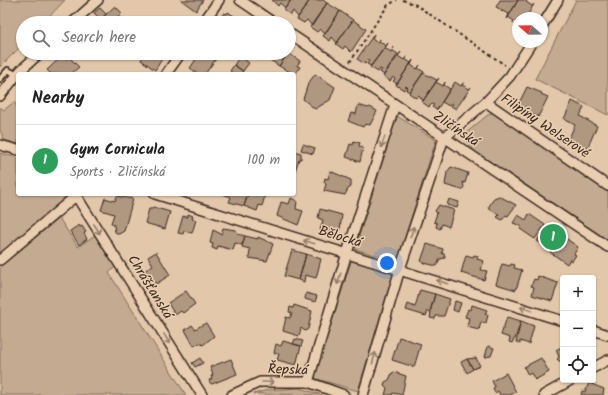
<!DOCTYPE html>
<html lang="en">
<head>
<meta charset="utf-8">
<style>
  :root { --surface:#fff; --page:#f6f6f6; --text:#222; --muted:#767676; --line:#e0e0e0; --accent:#7c3aed }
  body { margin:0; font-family:Kalam,sans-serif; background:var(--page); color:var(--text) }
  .controls { position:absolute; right:12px; bottom:12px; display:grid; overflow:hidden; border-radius:4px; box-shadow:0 1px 3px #0004 }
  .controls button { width:36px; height:36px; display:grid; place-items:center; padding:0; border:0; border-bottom:1px solid var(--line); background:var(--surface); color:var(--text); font:20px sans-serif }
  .compass { position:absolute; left:512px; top:12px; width:36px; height:36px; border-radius:50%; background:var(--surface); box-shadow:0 1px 3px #0004; rotate:290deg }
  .you { position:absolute; left:387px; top:263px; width:14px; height:14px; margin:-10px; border:3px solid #fff; border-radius:50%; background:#1a73e8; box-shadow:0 0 0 6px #1a73e833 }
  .badge { display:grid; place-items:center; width:26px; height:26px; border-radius:50%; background:var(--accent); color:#fff; font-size:13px; font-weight:700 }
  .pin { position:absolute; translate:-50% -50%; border:2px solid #fff; box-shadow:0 1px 4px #0006 }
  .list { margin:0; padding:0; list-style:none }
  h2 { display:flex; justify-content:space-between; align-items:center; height:52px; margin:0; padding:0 16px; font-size:17px }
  h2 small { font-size:13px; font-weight:400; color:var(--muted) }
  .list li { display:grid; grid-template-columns:26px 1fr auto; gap:12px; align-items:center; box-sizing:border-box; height:72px; padding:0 16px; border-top:1px solid var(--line) }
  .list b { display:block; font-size:15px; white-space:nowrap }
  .list p { margin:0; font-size:13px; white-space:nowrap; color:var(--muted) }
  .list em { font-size:13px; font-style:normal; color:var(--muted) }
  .icon { flex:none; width:22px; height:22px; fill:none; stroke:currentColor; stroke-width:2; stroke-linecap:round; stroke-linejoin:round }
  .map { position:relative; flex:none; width:608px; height:395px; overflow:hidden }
  .search { position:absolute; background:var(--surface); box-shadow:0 1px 3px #0004; left:16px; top:16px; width:280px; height:44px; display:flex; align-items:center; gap:10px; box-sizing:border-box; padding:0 14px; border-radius:22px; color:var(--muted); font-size:15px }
  .panel { position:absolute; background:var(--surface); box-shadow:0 1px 3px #0004; left:16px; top:72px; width:280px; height:124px; border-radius:4px }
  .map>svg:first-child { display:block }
  .green { fill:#c4aa91; stroke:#806a58 }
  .building { fill:#af9780; stroke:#3b2a1e }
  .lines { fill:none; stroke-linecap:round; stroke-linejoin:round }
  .lane-casing { stroke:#3b2a1e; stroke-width:8 }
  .street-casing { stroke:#3b2a1e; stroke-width:12 }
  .path { stroke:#3b2a1e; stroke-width:2; stroke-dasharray:3 3; stroke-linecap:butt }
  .lane { stroke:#eaceb1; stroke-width:4.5 }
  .street { stroke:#eaceb1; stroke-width:9 }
  .oneway { stroke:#927c68 }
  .labels { text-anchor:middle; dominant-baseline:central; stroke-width:3; stroke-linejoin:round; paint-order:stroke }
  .street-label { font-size:14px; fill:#3b2a1e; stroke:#eaceb1 }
</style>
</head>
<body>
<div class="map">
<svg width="608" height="395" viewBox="0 0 608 395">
  <rect width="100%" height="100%" fill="#e3c7ab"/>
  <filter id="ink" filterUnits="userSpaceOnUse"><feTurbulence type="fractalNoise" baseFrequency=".025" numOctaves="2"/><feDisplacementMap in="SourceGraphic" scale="8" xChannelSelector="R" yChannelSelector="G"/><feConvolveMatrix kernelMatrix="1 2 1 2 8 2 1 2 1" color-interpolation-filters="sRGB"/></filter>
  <g filter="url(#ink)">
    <path class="green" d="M 0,0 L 65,0 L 43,23 L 23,23 L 23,44 L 0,67 Z
      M 576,0 L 608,0 L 608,115 L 535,79 Z
      M 14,102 L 18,108 L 18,144 L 4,140 L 0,130 L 0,107 L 4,110 Z
      M 490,113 L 494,113 L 608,190 L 608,240 L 474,151 L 467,140 L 466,133 Z
      M 397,116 L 436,140 L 397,262 L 355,249 Z
      M 0,153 L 18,158 L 18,194 L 69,194 L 0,255 Z
      M 59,218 L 78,247 L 95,235 L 115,267 L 109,273 L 186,395 L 0,395 L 0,267 Z
      M 352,259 L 393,274 L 358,391 L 314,378 Z
      M 299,388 L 322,395 L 254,394 L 267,390 Z"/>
    <path class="building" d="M 181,0 L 203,0 L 196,11 Z
      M 272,0 L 291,0 L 285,8 L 280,3 L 278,6 Z
      M 291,0 L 310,0 L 298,17 L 293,11 L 291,15 L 284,10 Z
      M 310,0 L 323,0 L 327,3 L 312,26 L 307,20 L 304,23 L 297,19 Z
      M 500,0 L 518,0 L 507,19 L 509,14 L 502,11 L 501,12 L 502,10 L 496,7 Z
      M 518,0 L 527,0 L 526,2 L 532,6 L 534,4 L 526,18 L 518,18 L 518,23 L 514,21 L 513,23 L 514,21 L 508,17 Z
      M 327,3 L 340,11 L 325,34 L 320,29 L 317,32 L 310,27 Z
      M 115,6 L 122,13 L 118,16 L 122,19 L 118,23 L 105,23 L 101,19 Z
      M 100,8 L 106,14 L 101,20 L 94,13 Z
      M 340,11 L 353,20 L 337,43 L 332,37 L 330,41 L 323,36 Z
      M 228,12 L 243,22 L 242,23 L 221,23 L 219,20 L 224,13 L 227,14 Z
      M 353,20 L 366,29 L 351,52 L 345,46 L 343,49 L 336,44 Z
      M 374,34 L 372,39 L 378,43 L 380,39 L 379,41 L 386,46 L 371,66 L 367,64 L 369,61 L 367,60 L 365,64 L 357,59 Z
      M 388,43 L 385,48 L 391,52 L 394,47 L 392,50 L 398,54 L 384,75 L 380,72 L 382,70 L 380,69 L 378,72 L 370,67 Z
      M 401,52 L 398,56 L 404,60 L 407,56 L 405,59 L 411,63 L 397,84 L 393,81 L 395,79 L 393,77 L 390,81 L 383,76 Z
      M 146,53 L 159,53 L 164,56 L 155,70 L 141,60 Z
      M 203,53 L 213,53 L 218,56 L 205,74 L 198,74 L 190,68 L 199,55 L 203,57 L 205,54 Z
      M 266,53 L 288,53 L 279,66 L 264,56 Z
      M 288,53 L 300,61 L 297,66 L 300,67 L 294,76 L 294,74 L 279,66 Z
      M 62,56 L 66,59 L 69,57 L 79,67 L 71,74 L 51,74 L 47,70 Z
      M 240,56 L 249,63 L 243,71 L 234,65 Z
      M 413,60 L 411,65 L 417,69 L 420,65 L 418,68 L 424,72 L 410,92 L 406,90 L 408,88 L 406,86 L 404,90 L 396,85 Z
      M 234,65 L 243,71 L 241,74 L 234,74 L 230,71 Z
      M 423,73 L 437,80 L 423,101 L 419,95 L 416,98 L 409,93 Z
      M 315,74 L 335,87 L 330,100 L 315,109 L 303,99 L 308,84 Z
      M 439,78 L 436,82 L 443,86 L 445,82 L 444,85 L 450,89 L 437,110 L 432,107 L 434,105 L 432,104 L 429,107 L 422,102 Z
      M 455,82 L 461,86 L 464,82 L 462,85 L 469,89 L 471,87 L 456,109 L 451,106 L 453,104 L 451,103 L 449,106 L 442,102 Z
      M 527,87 L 542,93 L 541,94 L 548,97 L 538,117 L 531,114 L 530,115 L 517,107 Z
      M 572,101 L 584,107 L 580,116 L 597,126 L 587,149 L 568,140 L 575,125 L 564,119 Z
      M 358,105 L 368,108 L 370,107 L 377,111 L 370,125 L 365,124 L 363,127 L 348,121 L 351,113 L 356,114 Z
      M 354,141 L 360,143 L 359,146 L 363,148 L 360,162 L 346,157 L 350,144 L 353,145 Z
      M 303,144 L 315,148 L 313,154 L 301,150 Z
      M 294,151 L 301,153 L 301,159 L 299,159 L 294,174 Z
      M 451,167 L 468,173 L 465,183 L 463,182 L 464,187 L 462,190 L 445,185 L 447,172 Z
      M 330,171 L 351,180 L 351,187 L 348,189 L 345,195 L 324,191 L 326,184 L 324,182 L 325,178 L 328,179 Z
      M 223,194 L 248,194 L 244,206 L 229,202 L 231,197 Z
      M 248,194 L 265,196 L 262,206 L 259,205 L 257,211 L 244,206 Z
      M 117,196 L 133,199 L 124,231 L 119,234 L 115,232 L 114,225 L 111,223 L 114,214 L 101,210 L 105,198 L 115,201 Z
      M 499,196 L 516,205 L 508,216 L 506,215 L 502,220 L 497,217 L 499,215 L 488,208 L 494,198 Z
      M 291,198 L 297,201 L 296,209 L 303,211 L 298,225 L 277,216 L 281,202 L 289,204 Z
      M 449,199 L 459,202 L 457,208 L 447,205 Z
      M 439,205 L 454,210 L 449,227 L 442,224 L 440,229 L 436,227 L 437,223 L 434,222 L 437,213 L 435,211 Z
      M 153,207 L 170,212 L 165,229 L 145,223 L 149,209 L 152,209 Z
      M 320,209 L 342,215 L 340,229 L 337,232 L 332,230 L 331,233 L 320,230 L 323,220 L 318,218 Z
      M 188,214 L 193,216 L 192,219 L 196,220 L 192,233 L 184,231 L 183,234 L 178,233 L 183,216 L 187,217 Z
      M 529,214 L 545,225 L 535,239 L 520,229 L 521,226 L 513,223 L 518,215 L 526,220 Z
      M 79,225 L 80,227 L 82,226 L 86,232 L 84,233 L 87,239 L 79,245 L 70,231 Z
      M 547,226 L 554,231 L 544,245 L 537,241 Z
      M 223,228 L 236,230 L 238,234 L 245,236 L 242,245 L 235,243 L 233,250 L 218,246 L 217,250 L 212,248 L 213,244 L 210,243 L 213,230 L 221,234 Z
      M 554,231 L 558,234 L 553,242 L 548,239 Z
      M 561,235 L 578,247 L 574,254 L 576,255 L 572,261 L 570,259 L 567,264 L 550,252 Z
      M 245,236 L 258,239 L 258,237 L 271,243 L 273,244 L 267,261 L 249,258 L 250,249 L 242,247 Z
      M 427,244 L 443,249 L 442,253 L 445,255 L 445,258 L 440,259 L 437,266 L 424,263 L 421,261 Z
      M 292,250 L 306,254 L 299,280 L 284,276 Z
      M 156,252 L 170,275 L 156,284 L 155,282 L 152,285 L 144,271 L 153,265 L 148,257 Z
      M 306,254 L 321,259 L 316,278 L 305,275 L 304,282 L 299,280 Z
      M 466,255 L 473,257 L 474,255 L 478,256 L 477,259 L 484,261 L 481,270 L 487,271 L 484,280 L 461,273 Z
      M 502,264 L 510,266 L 511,264 L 515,265 L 514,268 L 522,270 L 516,290 L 496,284 Z
      M 538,276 L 558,283 L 552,301 L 532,295 L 534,287 L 531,286 L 534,279 L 537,280 Z
      M 420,290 L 435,294 L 430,312 L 428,311 L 426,316 L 406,310 L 408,304 L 415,307 Z
      M 186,291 L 195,304 L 183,313 L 181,311 L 175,315 L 168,303 Z
      M 306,293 L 317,296 L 315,302 L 305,299 Z
      M 435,294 L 450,299 L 444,316 L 436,316 L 435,319 L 430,318 L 431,312 L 430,312 Z
      M 455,301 L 461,303 L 458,312 L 453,310 Z
      M 294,305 L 312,311 L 308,329 L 305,331 L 301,328 L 299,336 L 283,331 L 286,317 L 290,318 L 292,313 L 289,312 L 290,307 L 293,308 Z
      M 472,305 L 487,310 L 485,314 L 488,315 L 486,323 L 481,322 L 479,330 L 467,327 L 469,318 L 465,317 L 468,309 L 471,310 Z
      M 507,317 L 521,321 L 515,339 L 514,339 L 512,343 L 509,342 L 510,338 L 501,335 Z
      M 521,321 L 534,326 L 529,344 L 520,341 L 520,344 L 516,342 Z
      M 206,323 L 214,336 L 203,345 L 200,343 L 194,346 L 185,330 L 192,325 L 195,329 Z
      M 399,337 L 421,344 L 414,367 L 392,360 Z
      M 295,339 L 303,341 L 301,346 L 293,344 Z
      M 283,341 L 301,346 L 296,365 L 277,360 L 279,354 L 274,353 L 276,344 L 281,346 Z
      M 488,346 L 494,348 L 491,356 L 485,357 Z
      M 563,346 L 563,361 L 559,361 L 557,359 L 559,357 L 556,350 Z
      M 200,358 L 203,363 L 195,367 L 192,363 Z
      M 476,358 L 480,366 L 473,369 L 467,359 Z
      M 541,358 L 549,372 L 535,380 L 531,373 L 528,375 L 524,367 Z
      M 231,359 L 237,374 L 212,384 L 210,383 L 209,380 L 212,379 L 211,376 L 213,375 L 210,367 Z
      M 467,359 L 473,369 L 467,373 L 461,362 Z
      M 394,372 L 406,376 L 402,395 L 393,393 L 392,395 L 385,395 L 387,388 L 384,385 L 385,382 L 389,380 L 392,373 Z
      M 506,373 L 516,392 L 510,395 L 500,395 L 498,391 L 495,393 L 493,388 L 495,387 L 492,381 Z
      M 589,383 L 604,389 L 603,395 L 581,395 L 582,391 L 585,392 Z"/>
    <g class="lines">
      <defs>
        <path id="lane" d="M 0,79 L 8,70 L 17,75"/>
        <path id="street" d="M 240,0 L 274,23
          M 72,23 L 98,0
          M 203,23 L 219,0
          M 542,26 L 558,0
          M 289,33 L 608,247
          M 166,74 L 181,53
          M 0,96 L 21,70 L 40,53
          M 486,102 L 608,186
          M 0,145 L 18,150
          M 75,194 L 202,395
          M 155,194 L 563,321
          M 0,260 L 78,194
          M 593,330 L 608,335
          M 593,368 L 608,360
          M 308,382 L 347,253 L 395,105
          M 232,395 L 260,382 L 308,382 L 344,395
          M 363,395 L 400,269 L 444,138 L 486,102 L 510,76 L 532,42
          M 544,395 L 571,380"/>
      </defs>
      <use href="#lane" class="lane-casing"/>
      <use href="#street" class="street-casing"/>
      <path class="path" d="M 403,0 L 416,5 L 505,65
        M 350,62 L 388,5 L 397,0"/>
      <use href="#lane" class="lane"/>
      <use href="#street" class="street"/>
    </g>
    <defs><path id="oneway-shaft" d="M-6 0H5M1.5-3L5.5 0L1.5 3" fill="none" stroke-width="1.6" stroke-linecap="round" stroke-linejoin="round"/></defs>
    <g class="oneway">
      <use href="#oneway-shaft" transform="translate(383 142) rotate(108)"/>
      <use href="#oneway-shaft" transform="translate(97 229) rotate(58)"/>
      <use href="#oneway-shaft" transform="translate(412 232) rotate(-72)"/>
      <use href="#oneway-shaft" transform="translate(309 242) rotate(-163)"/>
      <use href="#oneway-shaft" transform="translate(339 279) rotate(107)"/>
      <use href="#oneway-shaft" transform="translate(442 282) rotate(-163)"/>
      <use href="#oneway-shaft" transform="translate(526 309) rotate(-162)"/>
      <use href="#oneway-shaft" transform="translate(167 339) rotate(58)"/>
      <use href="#oneway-shaft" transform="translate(374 358) rotate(-74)"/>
      <use href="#oneway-shaft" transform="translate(268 382)"/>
    </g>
  </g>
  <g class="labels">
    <g class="street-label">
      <text transform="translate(545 126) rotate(34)">Filipíny Welserové</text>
      <text transform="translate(456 129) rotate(34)">Zličínská</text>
      <text transform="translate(340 237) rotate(17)">Bělocká</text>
      <text transform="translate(150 287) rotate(58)">Chrášťanská</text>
      <text transform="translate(288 370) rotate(2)">Řepská</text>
    </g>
  </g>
</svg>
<div class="controls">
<button>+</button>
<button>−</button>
<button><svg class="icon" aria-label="locate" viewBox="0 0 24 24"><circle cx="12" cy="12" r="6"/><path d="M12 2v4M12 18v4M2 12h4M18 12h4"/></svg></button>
</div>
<svg class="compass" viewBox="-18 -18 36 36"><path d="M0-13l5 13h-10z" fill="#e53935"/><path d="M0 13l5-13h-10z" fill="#767676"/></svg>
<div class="you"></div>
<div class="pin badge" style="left:553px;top:237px;background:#2e9e5b">1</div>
<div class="search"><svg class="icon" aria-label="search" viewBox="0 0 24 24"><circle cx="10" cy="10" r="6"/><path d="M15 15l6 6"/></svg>Search here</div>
<section class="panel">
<h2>Nearby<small></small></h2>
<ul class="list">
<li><span class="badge" style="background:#2e9e5b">1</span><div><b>Gym Cornicula</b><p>Sports · Zličínská</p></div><em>100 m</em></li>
</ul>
</section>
</div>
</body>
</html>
